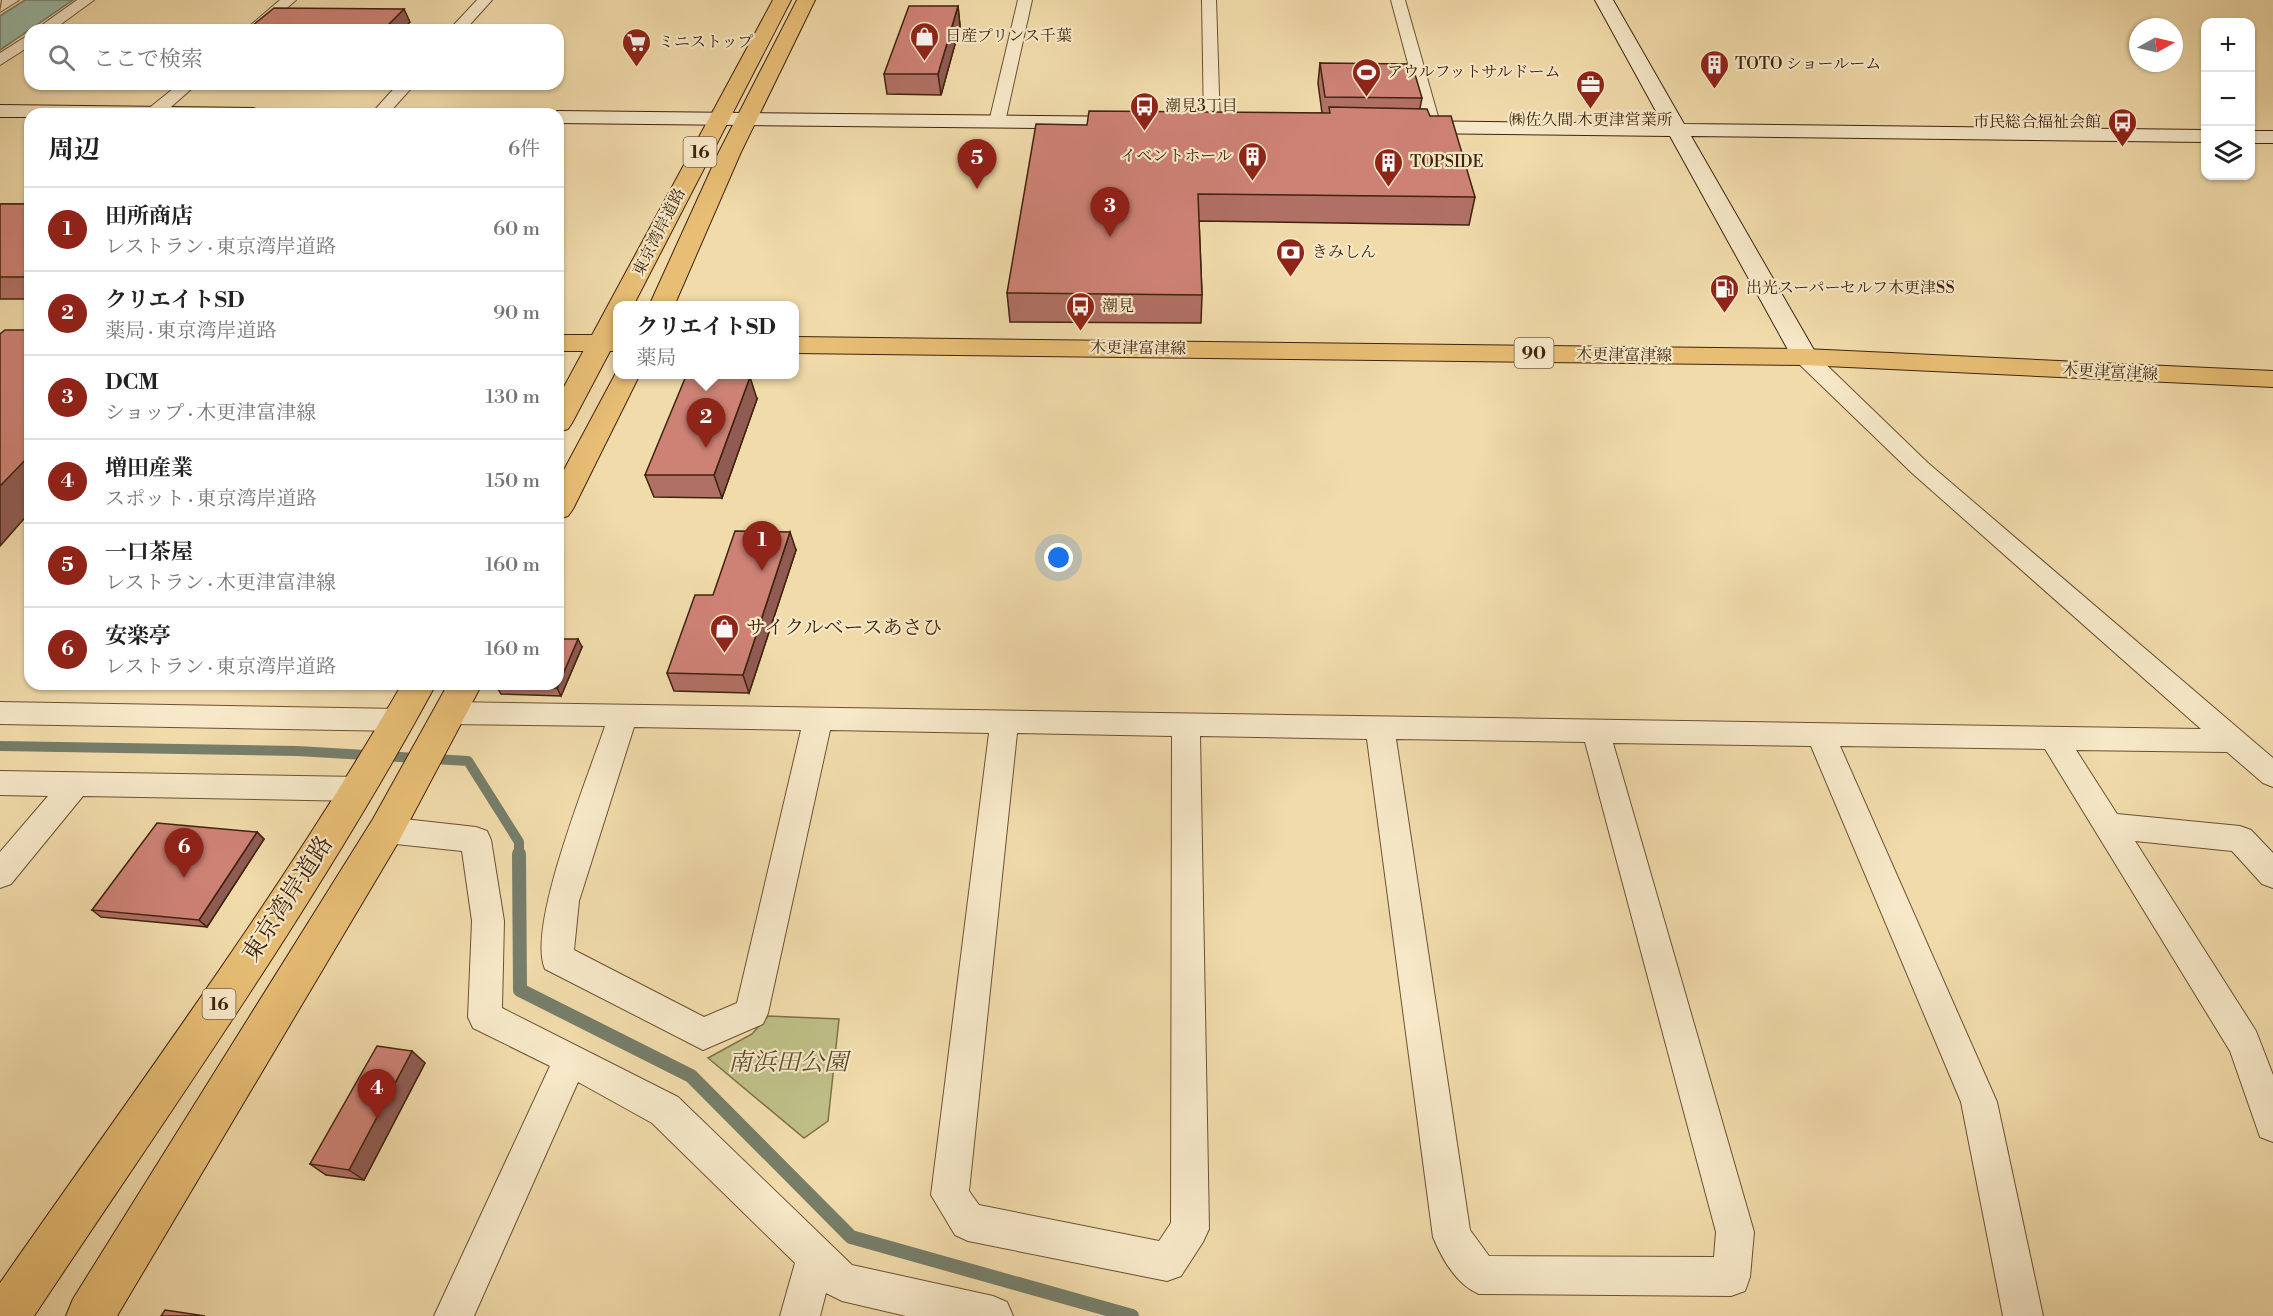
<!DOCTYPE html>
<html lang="ja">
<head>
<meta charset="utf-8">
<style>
  :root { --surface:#fff; --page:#f2f2f2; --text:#222; --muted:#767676; --line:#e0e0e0; --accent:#8f2418 }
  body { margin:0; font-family:"Libre Bodoni","Noto Serif JP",serif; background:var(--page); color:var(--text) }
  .controls { position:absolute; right:18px; top:18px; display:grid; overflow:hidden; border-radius:12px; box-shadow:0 2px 4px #0004 }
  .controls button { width:54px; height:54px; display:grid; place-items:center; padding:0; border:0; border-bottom:2px solid var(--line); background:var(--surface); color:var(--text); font:30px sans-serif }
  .compass { position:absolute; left:2129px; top:18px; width:54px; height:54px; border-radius:50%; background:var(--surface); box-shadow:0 2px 4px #0004; rotate:82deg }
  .you { position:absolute; left:1059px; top:558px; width:21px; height:21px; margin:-15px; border:4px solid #fff; border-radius:50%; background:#1a73e8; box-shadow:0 0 0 9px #1a73e833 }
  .badge { display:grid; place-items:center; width:39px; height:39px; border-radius:50%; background:var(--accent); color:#fff; font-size:20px; font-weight:700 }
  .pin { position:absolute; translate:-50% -50px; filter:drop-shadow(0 2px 3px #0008) }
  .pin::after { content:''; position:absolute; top:32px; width:21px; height:18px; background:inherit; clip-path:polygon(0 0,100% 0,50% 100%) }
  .popup { position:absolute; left:613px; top:301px; width:186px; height:78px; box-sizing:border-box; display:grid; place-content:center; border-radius:12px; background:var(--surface); filter:drop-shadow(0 2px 4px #0005); font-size:20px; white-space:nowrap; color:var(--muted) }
  .popup b { font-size:22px; color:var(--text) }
  .popup::after { content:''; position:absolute; left:50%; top:100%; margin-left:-12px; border:12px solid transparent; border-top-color:var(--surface) }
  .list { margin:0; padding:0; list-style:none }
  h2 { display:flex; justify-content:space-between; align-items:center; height:78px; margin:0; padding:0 24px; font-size:26px }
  h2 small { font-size:20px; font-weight:400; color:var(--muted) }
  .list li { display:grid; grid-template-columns:39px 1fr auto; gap:18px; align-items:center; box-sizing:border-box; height:84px; padding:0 24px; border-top:2px solid var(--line) }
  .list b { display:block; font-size:22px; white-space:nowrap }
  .list p { margin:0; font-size:20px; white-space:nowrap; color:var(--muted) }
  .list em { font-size:20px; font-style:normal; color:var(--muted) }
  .icon { flex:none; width:33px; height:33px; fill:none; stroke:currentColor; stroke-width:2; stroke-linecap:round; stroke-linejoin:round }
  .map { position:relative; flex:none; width:2273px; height:1316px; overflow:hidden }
  .search { position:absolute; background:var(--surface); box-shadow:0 2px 4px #0004; left:24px; top:24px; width:540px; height:66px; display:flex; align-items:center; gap:15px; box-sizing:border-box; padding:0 21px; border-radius:18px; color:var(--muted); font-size:22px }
  .panel { position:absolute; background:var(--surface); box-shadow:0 2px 4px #0004; left:24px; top:108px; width:540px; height:582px; border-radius:18px }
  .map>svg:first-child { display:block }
  .green { fill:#bebf86; stroke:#7e7149; stroke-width:1.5 }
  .water { fill:#9bbba8; stroke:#767e6a; stroke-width:1.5 }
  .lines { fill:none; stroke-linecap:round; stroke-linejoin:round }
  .stream-far1 { stroke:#767e6a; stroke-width:10 }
  .stream { stroke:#767e6a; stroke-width:14 }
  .street-casing { stroke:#6c5134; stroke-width:2 }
  .secondary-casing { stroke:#3f230c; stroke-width:2 }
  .primary-casing { stroke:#3f230c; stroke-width:2 }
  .highway-casing { stroke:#3f230c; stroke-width:2 }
  .street { fill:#f6e8c8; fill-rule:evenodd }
  .secondary { fill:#f6e8c8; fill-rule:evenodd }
  .primary { fill:#e8be75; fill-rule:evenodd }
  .highway { fill:#e8be75; fill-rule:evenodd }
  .wall { fill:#b17065; stroke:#3f230c; stroke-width:1.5 }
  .shaded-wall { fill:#905b53; stroke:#3f230c; stroke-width:1.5 }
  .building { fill:#ce8276; stroke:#3f230c; stroke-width:1.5 }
  .labels { text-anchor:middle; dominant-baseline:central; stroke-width:4.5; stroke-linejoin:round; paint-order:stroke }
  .far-poi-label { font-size:16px; fill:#3f230c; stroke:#f6e8c8; text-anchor:start }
  .far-street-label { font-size:16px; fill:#3f230c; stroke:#f6e8c8 }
  .shield { fill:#f6e8c8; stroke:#765e44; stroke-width:1.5 }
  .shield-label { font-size:18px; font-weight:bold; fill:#3f230c }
  .poi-label { font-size:20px; fill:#3f230c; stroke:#f6e8c8; text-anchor:start }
  .near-street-label { font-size:24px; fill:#3f230c; stroke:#f6e8c8 }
  .near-park-label { font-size:24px; font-style:italic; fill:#5f4a2a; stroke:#f6e8c8 }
</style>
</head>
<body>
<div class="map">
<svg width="2273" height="1316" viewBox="0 0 2273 1316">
  <rect width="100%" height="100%" fill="#f1dbaa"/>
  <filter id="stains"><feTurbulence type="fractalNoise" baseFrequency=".00333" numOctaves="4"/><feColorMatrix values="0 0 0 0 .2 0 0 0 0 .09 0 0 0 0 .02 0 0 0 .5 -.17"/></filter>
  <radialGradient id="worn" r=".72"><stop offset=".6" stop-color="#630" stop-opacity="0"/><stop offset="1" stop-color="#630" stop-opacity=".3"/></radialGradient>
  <path class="green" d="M 768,1016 L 839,1019 L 828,1121 L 804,1138 L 708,1058 L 752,1034 Z"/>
  <path class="water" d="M 25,0 L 73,0 L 0,50 L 0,16 Z"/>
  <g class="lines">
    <path class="stream-far1" d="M 0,746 L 297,751 L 468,761 L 519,842 L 519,855"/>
    <path class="stream" d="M 519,854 L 520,990 L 691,1076 L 851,1237 L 1132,1316"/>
    <defs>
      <path id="street" d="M 2,0 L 19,0 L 0,12 Z
        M 77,0 L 94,0 L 53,30 L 35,30 Z
        M 280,0 L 296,0 L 262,30 L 245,30 Z
        M 477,0 L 492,0 L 465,30 L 449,30 Z
        M 1018,0 L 1032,0 L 1005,122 L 997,127 L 989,122 Z
        M 1202,0 L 1216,0 L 1220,124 L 1212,129 L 1204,124 Z
        M 1391,0 L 1405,0 L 1441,127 L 1439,131 L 1433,132 L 1425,127 Z
        M 30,34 L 30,46 L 0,65 L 0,53 Z
        M 179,84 L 197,84 L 163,114 L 146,114 L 148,109 Z
        M 398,84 L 415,84 L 388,114 L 371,114 Z
        M 1805,351 L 1813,352 L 1928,463 L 2273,758 L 2273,787 L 2263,783 L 2227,752 L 2076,750 L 2117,814 L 2240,826 L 2251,830 L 2273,853 L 2273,888 L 2262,884 L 2232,851 L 2135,841 L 2256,1031 L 2273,1075 L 2273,1142 L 2260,1137 L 2230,1051 L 2045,749 L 1840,746 L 1997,1102 L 2043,1316 L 2003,1316 L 1961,1102 L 1811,746 L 1613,743 L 1754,1232 L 1750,1277 L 1745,1291 L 1731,1296 L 1479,1294 C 1457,1285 1442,1259 1433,1237 L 1367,739 L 1200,736 L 1209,1229 L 1203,1242 L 1181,1276 L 1167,1281 L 968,1241 L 955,1235 L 931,1195 L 989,733 L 830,730 L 768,1013 L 763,1024 L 703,1050 L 545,969 C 526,927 589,775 605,726 L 449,724 L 439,721 L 435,713 L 439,705 L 449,702 L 2201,729 L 1912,473 L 1797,362 L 1794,357 L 1797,352 ZM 634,727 L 801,730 L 737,1003 L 704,1017 L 574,950 L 579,901 ZM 1017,733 L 1172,736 L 1171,1223 L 1159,1241 L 979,1205 L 969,1191 ZM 1396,739 L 1585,742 L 1716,1232 L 1714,1257 L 1489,1256 L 1470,1230 Z
        M 0,702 L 400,709 L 410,712 L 414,720 L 410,728 L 400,731 L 0,724 Z
        M 0,771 L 360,777 L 370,780 L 375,789 L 370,798 L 360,801 L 83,796 L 11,884 L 0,888 L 0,852 L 48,796 L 0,795 Z
        M 386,817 L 476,827 L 487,831 L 491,840 L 504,921 L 502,1008 L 678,1097 L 852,1265 L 993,1296 L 1007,1302 L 1013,1316 L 906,1316 L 842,1301 L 826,1293 L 820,1316 L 780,1316 L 795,1263 L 652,1123 L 578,1082 L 474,1316 L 434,1316 L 550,1066 L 473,1028 L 468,1017 L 472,921 L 462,851 L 386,843 L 375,839 L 371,830 L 375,821 Z"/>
      <path id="secondary" d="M 1595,0 L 1613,0 L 1684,124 L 2206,130 L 2206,142 L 1691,136 L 1818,357 L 1814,363 L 1805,365 L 1796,363 L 1792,357 L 1670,136 L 1409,133 L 1402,131 L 1399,127 L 1402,123 L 1409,121 L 1663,124 Z
        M 0,105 L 253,108 L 260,110 L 263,114 L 30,114 L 30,117 L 0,117 Z
        M 558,111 L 1133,117 L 1140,119 L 1143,123 L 1140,127 L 1133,129 L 558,123 L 558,114 L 550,114 Z
        M 2250,131 L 2273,131 L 2273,143 L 2250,143 Z"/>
      <path id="primary" d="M 558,335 L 618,335 L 618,351 L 558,351 Z
        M 795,337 L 1805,349 L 2273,371 L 2273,387 L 1805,365 L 795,353 Z"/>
      <path id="highway" d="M 773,0 L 791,0 L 633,306 L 618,306 L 618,336 L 572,423 L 568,429 L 558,432 L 558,398 Z
        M 797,0 L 815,0 L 741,152 L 674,306 L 649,306 L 719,152 Z
        M 618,369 L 618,374 L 640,374 L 573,509 L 568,516 L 558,519 L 558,481 Z
        M 402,684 L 436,684 C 317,904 172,1108 34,1316 L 0,1316 L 0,1283 C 137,1086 282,892 402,684 Z
        M 448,684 L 482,684 L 399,841 L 117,1316 L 66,1316 L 73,1299 L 373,819 Z"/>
    </defs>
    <use href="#street" class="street-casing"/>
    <use href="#secondary" class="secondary-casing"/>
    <use href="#primary" class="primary-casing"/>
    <use href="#highway" class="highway-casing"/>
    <use href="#street" class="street"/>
    <use href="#secondary" class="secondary"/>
    <use href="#primary" class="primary"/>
    <use href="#highway" class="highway"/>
  </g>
  <path class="wall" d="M 958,6 L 960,26 L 941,95 L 887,94 L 884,74 Z
    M 1320,63 L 1422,98 L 1420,108 L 1430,116 L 1475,197 L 1469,225 L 1199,221 L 1202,295 L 1201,323 L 1010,322 L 1007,293 L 1087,125 L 1322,113 L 1318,83 Z
    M 0,204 L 30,204 L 30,299 L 0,299 Z
    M 757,399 L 722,498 L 654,497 L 645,475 Z
    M 796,550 L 749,693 L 674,691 L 667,673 L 713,595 Z
    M 582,647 L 561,696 L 501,694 L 497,687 Z
    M 257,832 L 264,839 L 207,927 L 101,917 L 92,910 Z
    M 425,1063 L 364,1180 L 326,1175 L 310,1164 Z"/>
  <path class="shaded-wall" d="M 958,6 L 960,26 L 941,95 L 938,74 Z
    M 404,9 L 410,22 L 402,30 L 383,30 Z
    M 750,377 L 757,399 L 722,498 L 714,475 Z
    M 30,455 L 30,512 L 0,546 L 0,486 Z
    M 790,532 L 796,550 L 749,693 L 743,675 Z
    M 578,639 L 582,647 L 561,696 L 557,688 Z
    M 257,832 L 264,839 L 207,927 L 199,920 Z
    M 412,1051 L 425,1063 L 364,1180 L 349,1170 Z"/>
  <path class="building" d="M 909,6 L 958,6 L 938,74 L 884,74 Z
    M 274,8 L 404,9 L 383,30 L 247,30 Z
    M 1320,63 L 1412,64 L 1422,98 L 1325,97 Z
    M 1329,107 L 1427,109 L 1430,116 L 1451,116 L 1475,197 L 1198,194 L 1202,295 L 1007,293 L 1036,124 L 1087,125 L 1089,111 L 1330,113 Z
    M 0,204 L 30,204 L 30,277 L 0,277 Z
    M 5,330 L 30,330 L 30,455 L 0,486 L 0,334 Z
    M 686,376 L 750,377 L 714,475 L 645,475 Z
    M 735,531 L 790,532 L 743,675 L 667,673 L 695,595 L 713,595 Z
    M 558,639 L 578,639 L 557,688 L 497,687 L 498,684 L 558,684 Z
    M 157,823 L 257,832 L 199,920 L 92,910 Z
    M 377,1046 L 412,1051 L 349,1170 L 310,1164 Z
    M 165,1310 L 205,1316 L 161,1316 Z"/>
  <defs>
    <symbol id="shop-pin" viewBox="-11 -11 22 30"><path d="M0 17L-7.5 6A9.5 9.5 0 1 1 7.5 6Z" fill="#8f2418" stroke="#f6e8c8"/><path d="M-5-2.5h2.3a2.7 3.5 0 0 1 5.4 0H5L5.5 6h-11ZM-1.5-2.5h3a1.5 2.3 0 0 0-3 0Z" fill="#fff"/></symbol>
    <symbol id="supermarket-pin" viewBox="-11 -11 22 30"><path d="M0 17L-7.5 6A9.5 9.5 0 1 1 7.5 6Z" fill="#8f2418" stroke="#f6e8c8"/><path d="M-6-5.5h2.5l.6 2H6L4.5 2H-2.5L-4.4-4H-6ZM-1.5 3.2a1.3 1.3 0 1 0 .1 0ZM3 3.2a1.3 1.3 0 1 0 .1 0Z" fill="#fff"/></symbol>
    <symbol id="building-pin" viewBox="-11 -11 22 30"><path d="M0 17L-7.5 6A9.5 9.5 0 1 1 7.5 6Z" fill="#8f2418" stroke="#f6e8c8"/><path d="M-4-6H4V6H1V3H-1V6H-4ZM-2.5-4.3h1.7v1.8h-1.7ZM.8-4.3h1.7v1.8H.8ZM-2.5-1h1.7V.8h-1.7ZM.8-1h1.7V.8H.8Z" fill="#fff"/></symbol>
    <symbol id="stadium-pin" viewBox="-11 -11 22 30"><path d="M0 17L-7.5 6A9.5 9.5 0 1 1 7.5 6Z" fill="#8f2418" stroke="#f6e8c8"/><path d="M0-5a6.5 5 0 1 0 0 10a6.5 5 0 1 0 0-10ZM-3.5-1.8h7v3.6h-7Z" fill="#fff"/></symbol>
    <symbol id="office-pin" viewBox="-11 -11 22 30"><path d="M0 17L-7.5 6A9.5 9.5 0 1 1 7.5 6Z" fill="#8f2418" stroke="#f6e8c8"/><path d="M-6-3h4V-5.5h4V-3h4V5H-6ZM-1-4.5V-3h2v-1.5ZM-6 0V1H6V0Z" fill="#fff"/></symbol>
    <symbol id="bus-pin" viewBox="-11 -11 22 30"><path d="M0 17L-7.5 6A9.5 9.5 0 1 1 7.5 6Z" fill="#8f2418" stroke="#f6e8c8"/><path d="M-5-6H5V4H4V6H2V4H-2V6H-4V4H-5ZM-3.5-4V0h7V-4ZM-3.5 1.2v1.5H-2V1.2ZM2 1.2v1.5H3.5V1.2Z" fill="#fff"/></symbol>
    <symbol id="bank-pin" viewBox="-11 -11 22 30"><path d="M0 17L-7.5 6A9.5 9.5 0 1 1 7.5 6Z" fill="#8f2418" stroke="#f6e8c8"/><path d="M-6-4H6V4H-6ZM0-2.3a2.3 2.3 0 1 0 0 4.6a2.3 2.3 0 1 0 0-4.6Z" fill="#fff"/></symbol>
    <symbol id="fuel-pin" viewBox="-11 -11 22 30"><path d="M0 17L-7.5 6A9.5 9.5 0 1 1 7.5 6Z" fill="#8f2418" stroke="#f6e8c8"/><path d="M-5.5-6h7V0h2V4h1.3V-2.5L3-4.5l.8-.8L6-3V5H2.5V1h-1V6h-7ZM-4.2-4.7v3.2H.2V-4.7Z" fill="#fff"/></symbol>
  </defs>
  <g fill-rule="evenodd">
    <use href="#shop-pin" x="908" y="20" width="33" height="45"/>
    <use href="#supermarket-pin" x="620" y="26" width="33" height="45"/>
    <use href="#building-pin" x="1698" y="48" width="33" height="45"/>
    <use href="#stadium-pin" x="1350" y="56" width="33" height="45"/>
    <use href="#office-pin" x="1574" y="68" width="33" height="45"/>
    <use href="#bus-pin" x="1128" y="90" width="33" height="45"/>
    <use href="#bus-pin" x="2106" y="106" width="33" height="45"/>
    <use href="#building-pin" x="1236" y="140" width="33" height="45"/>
    <use href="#building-pin" x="1372" y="146" width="33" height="45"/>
    <use href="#bank-pin" x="1274" y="236" width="33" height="45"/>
    <use href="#fuel-pin" x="1708" y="272" width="33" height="45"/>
    <use href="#bus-pin" x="1064" y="290" width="33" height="45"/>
    <use href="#shop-pin" x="708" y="612" width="33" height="45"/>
  </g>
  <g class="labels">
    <g class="far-poi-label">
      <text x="945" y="36">日産プリンス千葉</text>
      <text x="658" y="42">ミニストップ</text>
      <text x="1735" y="64">TOTO ショールーム</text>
      <text x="1387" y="72">アウルフットサルドーム</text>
      <text x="1165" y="106">潮見3丁目</text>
      <text x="1591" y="120" text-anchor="middle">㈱佐久間 木更津営業所</text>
      <text x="2101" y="122" text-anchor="end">市民総合福祉会館</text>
      <text x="1232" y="156" text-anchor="end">イベントホール</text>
      <text x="1410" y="162">TOPSIDE</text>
      <text x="1312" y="252">きみしん</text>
      <text x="1746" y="288">出光スーパーセルフ木更津SS</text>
      <text x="1102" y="306">潮見</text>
    </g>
    <g class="far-street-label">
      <text transform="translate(659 232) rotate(-63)">東京湾岸道路</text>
      <text transform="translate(1138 348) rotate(1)">木更津富津線</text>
      <text transform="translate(1624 355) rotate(1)">木更津富津線</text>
      <text transform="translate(2110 372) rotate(3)">木更津富津線</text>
    </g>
    <g class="shield">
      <rect x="683.5" y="137" width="33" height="30" rx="4.5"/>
      <rect x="1514.5" y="338" width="39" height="30" rx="4.5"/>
      <rect x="202.5" y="989" width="33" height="30" rx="4.5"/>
    </g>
    <g class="shield-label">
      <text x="700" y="152">16</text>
      <text x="1534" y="353">90</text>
      <text x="219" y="1004">16</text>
    </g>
    <g class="poi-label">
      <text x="746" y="628">サイクルベースあさひ</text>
    </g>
    <g class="near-street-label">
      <text transform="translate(288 899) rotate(-57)">東京湾岸道路</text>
    </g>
    <g class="near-park-label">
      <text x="788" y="1063">南浜田公園</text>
    </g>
  </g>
  <rect width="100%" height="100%" filter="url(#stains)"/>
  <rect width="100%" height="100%" fill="url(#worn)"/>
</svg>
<div class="controls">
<button>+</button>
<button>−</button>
<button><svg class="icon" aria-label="layers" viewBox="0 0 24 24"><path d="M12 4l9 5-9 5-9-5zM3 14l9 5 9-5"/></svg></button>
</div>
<svg class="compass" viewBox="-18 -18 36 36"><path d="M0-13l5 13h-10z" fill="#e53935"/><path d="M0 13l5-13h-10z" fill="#767676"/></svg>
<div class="you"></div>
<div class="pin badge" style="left:762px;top:571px">1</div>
<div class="pin badge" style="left:706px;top:448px">2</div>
<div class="popup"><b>クリエイトSD</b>薬局</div>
<div class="pin badge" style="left:1110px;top:237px">3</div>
<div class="pin badge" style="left:377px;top:1119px">4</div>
<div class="pin badge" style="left:977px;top:189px">5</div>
<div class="pin badge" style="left:184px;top:878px">6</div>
<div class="search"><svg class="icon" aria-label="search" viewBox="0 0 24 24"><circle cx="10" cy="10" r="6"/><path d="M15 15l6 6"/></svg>ここで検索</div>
<section class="panel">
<h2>周辺<small>6件</small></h2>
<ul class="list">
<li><span class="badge">1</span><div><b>田所商店</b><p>レストラン · 東京湾岸道路</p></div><em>60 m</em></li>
<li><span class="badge">2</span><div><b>クリエイトSD</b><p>薬局 · 東京湾岸道路</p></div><em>90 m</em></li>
<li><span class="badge">3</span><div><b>DCM</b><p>ショップ · 木更津富津線</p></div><em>130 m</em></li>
<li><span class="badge">4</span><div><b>増田産業</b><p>スポット · 東京湾岸道路</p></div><em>150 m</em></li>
<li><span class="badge">5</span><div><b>一口茶屋</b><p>レストラン · 木更津富津線</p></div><em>160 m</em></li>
<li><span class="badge">6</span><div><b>安楽亭</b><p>レストラン · 東京湾岸道路</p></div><em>160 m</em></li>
</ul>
</section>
</div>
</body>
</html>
